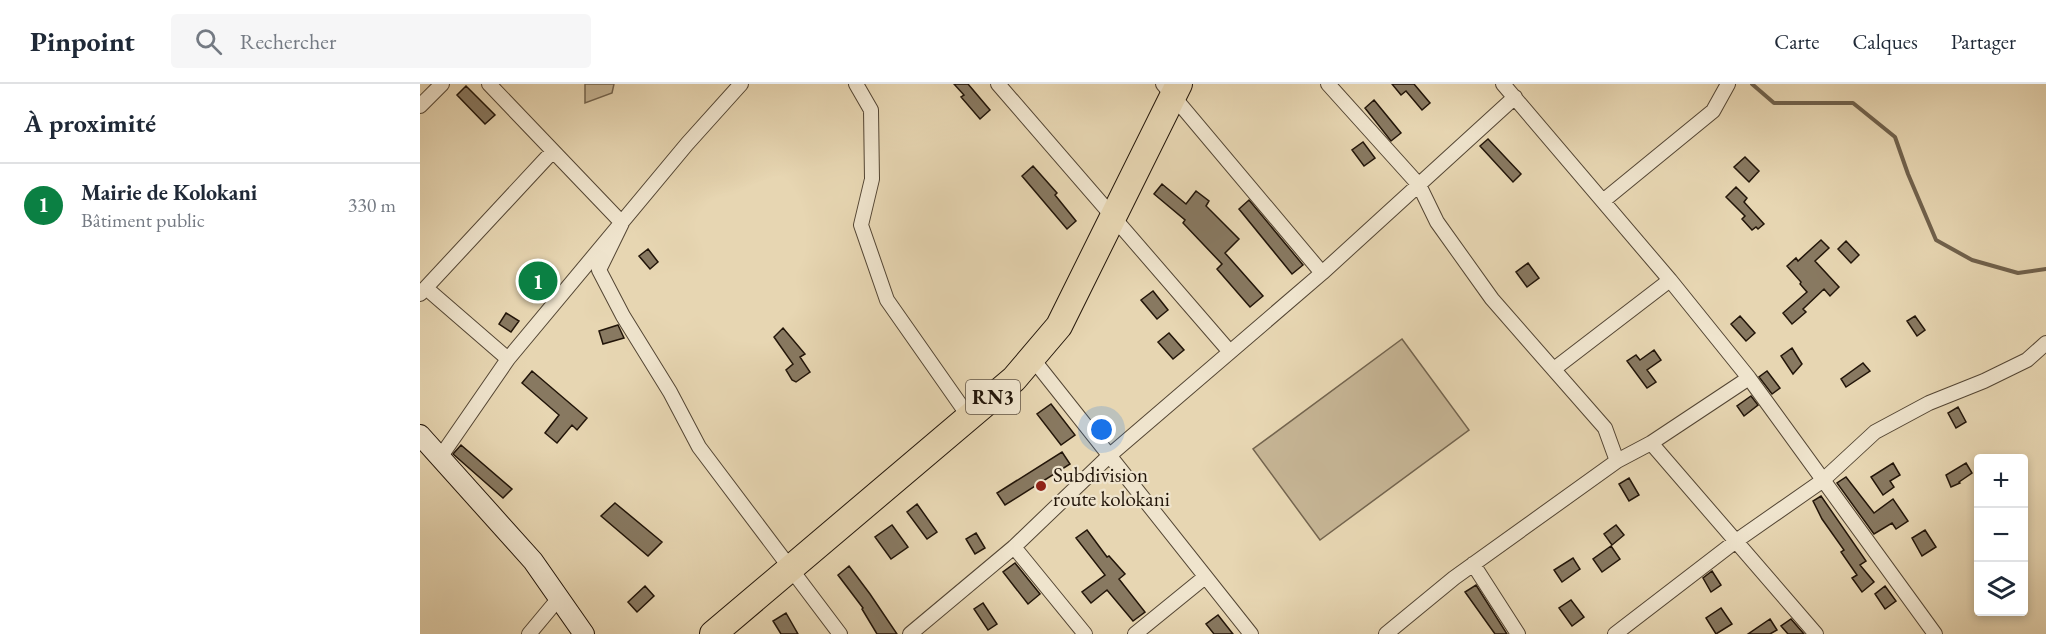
<!DOCTYPE html>
<html lang="fr">
<head>
<meta charset="utf-8">
<style>
  :root { --surface:#fff; --page:#f6f6f7; --text:#1f2937; --muted:#747a83; --line:#e0e1e3; --accent:#0b8043 }
  body { margin:0; font-family:"EB Garamond",serif; background:var(--page); color:var(--text) }
  .controls { position:absolute; right:18px; bottom:18px; display:grid; overflow:hidden; border-radius:6px; box-shadow:0 3px 9px #0003 }
  .controls button { width:54px; height:54px; display:grid; place-items:center; padding:0; border:0; border-bottom:2px solid var(--line); background:var(--surface); color:var(--text); font:30px sans-serif }
  .you { position:absolute; left:682px; top:346px; width:21px; height:21px; margin:-15px; border:4px solid #fff; border-radius:50%; background:#1a73e8; box-shadow:0 0 0 9px #1a73e833 }
  .badge { display:grid; place-items:center; width:39px; height:39px; border-radius:50%; background:var(--accent); color:#fff; font-size:20px; font-weight:700 }
  .pin { position:absolute; translate:-50% -50%; border:3px solid #fff; box-shadow:0 2px 6px #0006 }
  .list { margin:0; padding:0; list-style:none }
  h2 { display:flex; justify-content:space-between; align-items:center; height:78px; margin:0; padding:0 24px; font-size:26px }
  h2 small { font-size:20px; font-weight:400; color:var(--muted) }
  .list li { display:grid; grid-template-columns:39px 1fr auto; gap:18px; align-items:center; box-sizing:border-box; height:84px; padding:0 24px; border-top:2px solid var(--line) }
  .list b { display:block; font-size:22px; white-space:nowrap }
  .list p { margin:0; font-size:20px; white-space:nowrap; color:var(--muted) }
  .list em { font-size:20px; font-style:normal; color:var(--muted) }
  .icon { flex:none; width:33px; height:33px; fill:none; stroke:currentColor; stroke-width:2; stroke-linecap:round; stroke-linejoin:round }
  .map { position:relative; flex:none; width:1626px; height:550px; overflow:hidden }
  header { display:flex; align-items:center; gap:36px; box-sizing:border-box; height:84px; padding:0 30px; background:var(--surface); border-bottom:2px solid var(--line) }
  header strong { font-size:28px }
  nav { display:flex; gap:33px; margin-inline-start:auto; font-size:21px }
  .search { width:420px; height:54px; background:var(--page); display:flex; align-items:center; gap:15px; box-sizing:border-box; padding:0 21px; border-radius:6px; color:var(--muted); font-size:22px }
  main { display:flex }
  aside { flex:1; background:var(--surface) }
  .map>svg:first-child { display:block }
  .green { fill:#c6b595; stroke:#74654f; stroke-width:1.5 }
  .lines { fill:none; stroke-linecap:round; stroke-linejoin:round }
  .stream { stroke:#70614c; stroke-width:4 }
  .building { fill:#887961; stroke:#221509; stroke-width:1.5 }
  .street-casing { stroke:#534533; stroke-width:16 }
  .secondary-casing { stroke:#221509; stroke-width:22 }
  .highway-casing { stroke:#221509; stroke-width:28 }
  .street { stroke:#efe4cd; stroke-width:14 }
  .secondary { stroke:#efe4cd; stroke-width:20 }
  .highway { stroke:#e7d6b2; stroke-width:26 }
  .poi-dot { fill:#8f2418; stroke:#efe4cd; stroke-width:2 }
  .labels { text-anchor:middle; dominant-baseline:central; stroke-width:4.5; stroke-linejoin:round; paint-order:stroke }
  .shield { fill:#efe4cd; stroke:#605344; stroke-width:1.5 }
  .shield-label { font-size:20px; font-weight:bold; fill:#221509 }
  .poi-label { font-size:21px; fill:#221509; stroke:#efe4cd; text-anchor:start }
</style>
</head>
<body>
<header>
<strong>Pinpoint</strong>
<div class="search"><svg class="icon" aria-label="search" viewBox="0 0 24 24"><circle cx="10" cy="10" r="6"/><path d="M15 15l6 6"/></svg>Rechercher</div>
<nav><a>Carte</a><a>Calques</a><a>Partager</a></nav>
</header>
<main>
<aside>
<h2>À proximité<small></small></h2>
<ul class="list">
<li><span class="badge">1</span><div><b>Mairie de Kolokani</b><p>Bâtiment public</p></div><em>330 m</em></li>
</ul>
</aside>
<div class="map">
<svg width="1626" height="550" viewBox="0 0 1626 550">
  <rect width="100%" height="100%" fill="#e7d6b2"/>
  <filter id="stains"><feTurbulence type="fractalNoise" baseFrequency=".00333" numOctaves="4"/><feColorMatrix values="0 0 0 0 .2 0 0 0 0 .09 0 0 0 0 .02 0 0 0 .5 -.17"/></filter>
  <radialGradient id="worn" r=".72"><stop offset=".6" stop-color="#630" stop-opacity="0"/><stop offset="1" stop-color="#630" stop-opacity=".3"/></radialGradient>
  <path class="green" d="M 165,0 L 194,0 L 192,9 L 165,19 Z
    M 982,255 L 1049,346 L 900,456 L 833,365 Z"/>
  <g class="lines">
    <path class="stream" d="M 1332,0 L 1354,19 L 1433,19 L 1475,53 L 1488,90 L 1516,156 L 1552,176 L 1598,189 L 1626,185"/>
  </g>
  <path class="building" d="M 534,0 L 548,0 L 570,26 L 560,35 L 541,13 L 544,11 Z
    M 972,0 L 994,0 L 1010,19 L 1002,26 L 986,7 L 981,11 Z
    M 46,2 L 75,31 L 65,40 L 37,11 Z
    M 954,16 L 981,49 L 971,57 L 945,24 Z
    M 1068,55 L 1101,90 L 1093,98 L 1060,62 Z
    M 943,58 L 955,74 L 944,82 L 932,66 Z
    M 1325,73 L 1339,87 L 1329,98 L 1314,83 Z
    M 613,82 L 637,109 L 635,111 L 656,137 L 647,145 L 602,92 Z
    M 742,100 L 766,120 L 776,107 L 789,117 L 786,122 L 819,155 L 805,169 L 843,212 L 830,223 L 797,185 L 802,180 L 763,139 L 765,136 L 734,110 Z
    M 1316,103 L 1327,114 L 1324,118 L 1344,140 L 1338,145 L 1336,143 L 1332,146 L 1322,135 L 1325,132 L 1306,113 Z
    M 829,116 L 883,181 L 872,190 L 819,125 Z
    M 1401,156 L 1409,164 L 1395,177 L 1419,203 L 1410,212 L 1404,205 L 1383,225 L 1386,228 L 1372,240 L 1363,229 L 1387,208 L 1380,200 L 1381,198 L 1367,182 L 1376,174 L 1378,177 Z
    M 1426,157 L 1439,171 L 1431,179 L 1418,165 Z
    M 228,165 L 238,178 L 230,185 L 219,172 Z
    M 1108,179 L 1119,194 L 1107,203 L 1096,188 Z
    M 733,207 L 748,226 L 737,235 L 721,216 Z
    M 86,229 L 99,237 L 91,248 L 79,240 Z
    M 1320,232 L 1335,249 L 1326,257 L 1311,240 Z
    M 1495,232 L 1505,246 L 1497,252 L 1487,237 Z
    M 198,241 L 204,254 L 183,260 L 179,247 Z
    M 363,244 L 385,270 L 380,273 L 390,288 L 376,298 L 372,296 L 366,286 L 373,280 L 354,253 Z
    M 749,249 L 764,266 L 753,275 L 738,258 Z
    M 1372,264 L 1382,280 L 1373,290 L 1361,272 Z
    M 1234,266 L 1241,276 L 1227,286 L 1236,298 L 1227,304 L 1207,277 L 1216,271 L 1220,276 Z
    M 1443,279 L 1450,287 L 1426,303 L 1421,295 Z
    M 112,287 L 167,334 L 157,346 L 152,341 L 137,359 L 125,349 L 139,331 L 102,299 Z
    M 1347,287 L 1360,304 L 1352,310 L 1339,293 Z
    M 1331,312 L 1338,321 L 1324,332 L 1317,322 Z
    M 631,320 L 655,351 L 641,361 L 617,330 Z
    M 1538,323 L 1546,338 L 1536,344 L 1528,329 Z
    M 41,361 L 92,405 L 83,414 L 33,370 Z
    M 642,368 L 650,380 L 585,421 L 577,409 Z
    M 1473,379 L 1480,391 L 1470,397 L 1474,403 L 1463,411 L 1451,393 Z
    M 1546,379 L 1552,389 L 1539,398 L 1540,399 L 1531,403 L 1526,391 Z
    M 1426,393 L 1454,429 L 1473,415 L 1488,437 L 1476,445 L 1472,439 L 1454,450 L 1417,399 Z
    M 1209,394 L 1219,411 L 1209,417 L 1199,400 Z
    M 1401,412 L 1446,477 L 1440,481 L 1454,498 L 1442,508 L 1432,494 L 1437,491 L 1421,468 L 1424,466 L 1402,435 L 1393,417 Z
    M 195,419 L 242,458 L 228,472 L 181,432 Z
    M 497,420 L 517,448 L 507,455 L 487,428 Z
    M 472,441 L 488,463 L 471,475 L 455,453 Z
    M 1196,441 L 1204,451 L 1192,461 L 1184,450 Z
    M 667,446 L 687,473 L 689,472 L 705,490 L 699,495 L 725,528 L 713,537 L 687,506 L 671,519 L 662,508 L 685,491 L 656,454 Z
    M 1505,446 L 1516,463 L 1502,472 L 1492,454 Z
    M 556,449 L 565,464 L 555,470 L 546,455 Z
    M 1191,462 L 1200,475 L 1182,488 L 1173,475 Z
    M 1153,474 L 1160,485 L 1142,498 L 1134,486 Z
    M 595,479 L 620,510 L 608,520 L 583,488 Z
    M 429,482 L 450,510 L 477,550 L 457,550 L 442,525 L 443,524 L 418,491 Z
    M 1292,487 L 1301,501 L 1291,508 L 1283,494 Z
    M 1056,501 L 1087,550 L 1075,550 L 1045,508 Z
    M 225,502 L 234,512 L 217,528 L 208,518 Z
    M 1465,502 L 1476,517 L 1465,525 L 1455,510 Z
    M 1151,516 L 1164,533 L 1152,542 L 1139,524 Z
    M 563,519 L 577,540 L 568,546 L 554,525 Z
    M 1301,524 L 1312,540 L 1296,550 L 1286,534 Z
    M 366,529 L 378,550 L 361,550 L 353,537 Z
    M 798,531 L 813,550 L 794,550 L 786,540 Z
    M 1350,535 L 1357,546 L 1350,550 L 1328,550 Z
    M 1371,535 L 1384,550 L 1368,550 L 1361,542 Z"/>
  <g class="lines">
    <defs>
      <path id="street" d="M 69,0 L 202,139 L 179,186 L 203,232 L 250,308 L 279,363 L 420,550
        M 436,0 L 451,26 L 452,95 L 441,141 L 467,216 L 549,333
        M 578,0 L 810,268
        M 743,0 L 902,189
        M 908,0 L 999,101 L 1017,138 L 1072,215 L 1185,344 L 1197,377
        M 1083,0 L 1250,196 L 1329,294 L 1515,550
        M 0,22 L 22,0
        M 1183,117 L 1293,27 L 1308,0
        M 6,204 L 88,275
        M 0,210 L 133,67
        M 612,274 L 831,550
        M 1134,285 L 1250,196
        M 1231,359 L 1396,550
        M 21,372 L 88,275 L 267,60 L 321,0
        M 594,463 L 665,550
        M 1053,480 L 1098,550
        M 109,550 L 139,514
        M 490,550 L 594,463 L 690,371 L 902,189 L 1095,13
        M 715,550 L 785,493
        M 966,550 L 1034,494 L 1197,377 L 1231,359 L 1329,294
        M 1195,550 L 1316,457 L 1402,397 L 1455,348 L 1509,319 L 1564,297 L 1607,276 L 1626,259"/>
      <path id="secondary" d="M 0,351 L 113,477 L 164,550"/>
      <path id="highway" d="M 293,550 L 594,295 L 639,242 L 759,0"/>
    </defs>
    <use href="#street" class="street-casing"/>
    <use href="#secondary" class="secondary-casing"/>
    <use href="#highway" class="highway-casing"/>
    <use href="#street" class="street"/>
    <use href="#secondary" class="secondary"/>
    <use href="#highway" class="highway"/>
  </g>
  <circle class="poi-dot" cx="621" cy="402" r="6"/>
  <g class="labels">
    <rect class="shield" x="546" y="296" width="54" height="34" rx="4.5"/>
    <g class="shield-label">
      <text x="573" y="313">RN3</text>
    </g>
    <g class="poi-label">
      <text x="633" y="390">Subdivision<tspan x="633" dy="24">route kolokani</tspan></text>
    </g>
  </g>
  <rect width="100%" height="100%" filter="url(#stains)"/>
  <rect width="100%" height="100%" fill="url(#worn)"/>
</svg>
<div class="controls">
<button>+</button>
<button>−</button>
<button><svg class="icon" aria-label="layers" viewBox="0 0 24 24"><path d="M12 4l9 5-9 5-9-5zM3 14l9 5 9-5"/></svg></button>
</div>
<div class="you"></div>
<div class="pin badge" style="left:118px;top:197px">1</div>
</div>
</main>
</body>
</html>
